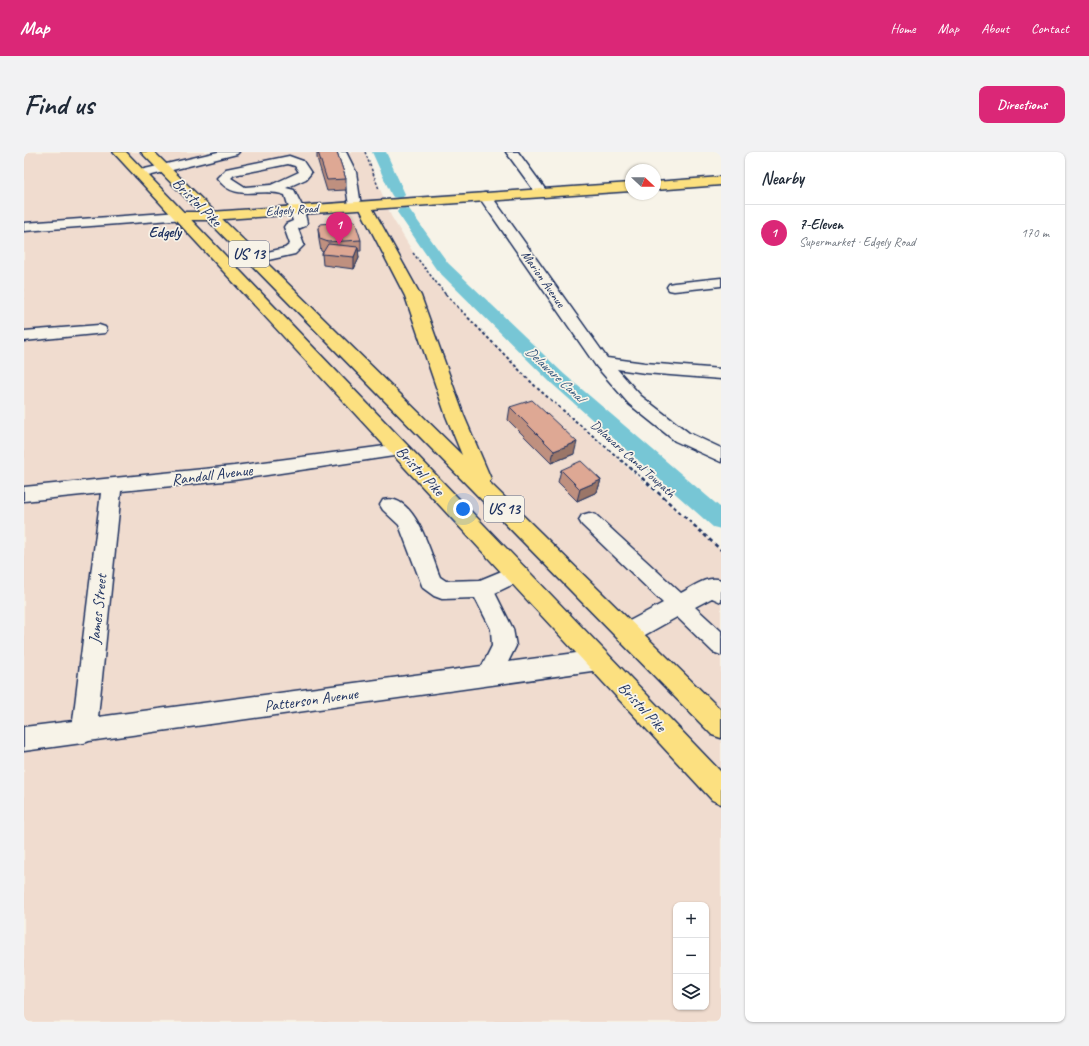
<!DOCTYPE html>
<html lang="en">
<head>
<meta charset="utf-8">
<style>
  :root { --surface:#fff; --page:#f2f2f3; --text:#1f2937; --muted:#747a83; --line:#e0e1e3; --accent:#db2777 }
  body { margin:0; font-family:Caveat,sans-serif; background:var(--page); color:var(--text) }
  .controls { position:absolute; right:12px; bottom:12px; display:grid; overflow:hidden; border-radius:8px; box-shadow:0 1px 3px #0004 }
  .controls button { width:36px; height:36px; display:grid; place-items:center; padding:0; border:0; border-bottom:1px solid var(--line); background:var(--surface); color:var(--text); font:20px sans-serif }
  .compass { position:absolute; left:601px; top:12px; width:36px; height:36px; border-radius:50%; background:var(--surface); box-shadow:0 1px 3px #0004; rotate:112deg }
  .you { position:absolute; left:439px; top:357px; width:14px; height:14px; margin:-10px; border:3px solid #fff; border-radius:50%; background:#1a73e8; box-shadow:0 0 0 6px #1a73e833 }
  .badge { display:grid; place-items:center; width:26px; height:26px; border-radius:50%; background:var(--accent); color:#fff; font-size:13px; font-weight:700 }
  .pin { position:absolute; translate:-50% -33px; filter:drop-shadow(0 1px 2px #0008) }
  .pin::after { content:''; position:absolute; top:21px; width:14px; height:12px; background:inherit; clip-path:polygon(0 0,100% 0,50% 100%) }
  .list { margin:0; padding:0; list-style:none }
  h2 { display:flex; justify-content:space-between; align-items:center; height:52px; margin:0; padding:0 16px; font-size:17px }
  h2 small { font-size:13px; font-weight:400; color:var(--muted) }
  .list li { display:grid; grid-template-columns:26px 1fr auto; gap:12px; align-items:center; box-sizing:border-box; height:56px; padding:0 16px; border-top:1px solid var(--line) }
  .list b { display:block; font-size:15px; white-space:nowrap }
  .list p { margin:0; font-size:13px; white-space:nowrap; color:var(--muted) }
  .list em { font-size:13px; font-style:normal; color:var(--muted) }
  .icon { flex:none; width:22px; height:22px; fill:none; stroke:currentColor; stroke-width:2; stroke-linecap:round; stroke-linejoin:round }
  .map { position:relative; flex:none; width:697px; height:870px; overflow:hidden; border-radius:8px }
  header { display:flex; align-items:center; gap:24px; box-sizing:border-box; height:56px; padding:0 20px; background:var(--accent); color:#fff }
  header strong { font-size:19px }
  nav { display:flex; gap:22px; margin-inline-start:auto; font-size:14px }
  .intro { display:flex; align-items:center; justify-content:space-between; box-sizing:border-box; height:96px; padding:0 24px }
  h1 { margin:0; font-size:28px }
  .button { padding:10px 18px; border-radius:8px; background:var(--accent); color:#fff; font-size:14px; font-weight:700 }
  main { display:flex; gap:24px; padding:0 24px }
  aside { flex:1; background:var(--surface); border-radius:8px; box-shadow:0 1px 3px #0004 }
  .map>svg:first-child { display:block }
  .built { fill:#f0dccf; fill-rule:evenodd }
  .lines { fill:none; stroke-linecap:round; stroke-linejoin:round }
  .canal { fill:#77c6d5; fill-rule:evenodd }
  .minor-casing { stroke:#1b2f5e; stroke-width:3 }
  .major-casing { stroke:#1b2f5e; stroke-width:3 }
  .highway-casing { stroke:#1b2f5e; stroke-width:3 }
  .path-far2 { stroke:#1b2f5e; stroke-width:1.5; stroke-dasharray:2.5 2; stroke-linecap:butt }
  .path-far1 { stroke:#1b2f5e; stroke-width:2; stroke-dasharray:3 2.5; stroke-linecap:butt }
  .path { stroke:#1b2f5e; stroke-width:2.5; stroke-dasharray:4 3; stroke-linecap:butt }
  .minor { fill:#f7f3e8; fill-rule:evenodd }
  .major { fill:#fce080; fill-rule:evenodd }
  .highway { fill:#fce080; fill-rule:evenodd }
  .wall { fill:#bf907f; stroke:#1b2f5e }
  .shaded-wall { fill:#9b7668; stroke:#1b2f5e }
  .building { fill:#dea894; stroke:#1b2f5e }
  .labels { text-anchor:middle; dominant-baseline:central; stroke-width:3.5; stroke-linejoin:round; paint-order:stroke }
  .far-street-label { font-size:13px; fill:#1b2f5e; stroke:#f7f3e8 }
  .far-water-label { font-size:14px; font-style:italic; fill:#32557c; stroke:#f7f3e8 }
  .far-quarter-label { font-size:15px; font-weight:bold; fill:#1b2f5e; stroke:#f7f3e8 }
  .shield { fill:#f7f3e8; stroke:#5d6a87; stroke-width:1 }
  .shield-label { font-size:15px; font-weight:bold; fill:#1b2f5e }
  .street-label { font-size:16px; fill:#1b2f5e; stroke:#f7f3e8 }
</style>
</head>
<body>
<header>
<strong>Map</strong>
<nav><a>Home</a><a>Map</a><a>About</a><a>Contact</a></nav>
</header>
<div class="intro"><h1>Find us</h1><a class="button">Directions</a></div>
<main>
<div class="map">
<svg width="697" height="870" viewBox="0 0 697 870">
  <rect width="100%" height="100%" fill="#f7f3e8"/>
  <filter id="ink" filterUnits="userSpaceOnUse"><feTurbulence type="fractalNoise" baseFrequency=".025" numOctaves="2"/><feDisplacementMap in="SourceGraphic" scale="8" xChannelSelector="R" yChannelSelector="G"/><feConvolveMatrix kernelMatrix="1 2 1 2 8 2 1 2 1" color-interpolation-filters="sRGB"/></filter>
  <g filter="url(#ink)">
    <path class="built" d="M 0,0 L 341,0 L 367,64 L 392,105 L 420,141 L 513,236 L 697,398 L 697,870 L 0,870 ZM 652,753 L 682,753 L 682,855 L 652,855 Z"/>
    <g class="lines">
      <path class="canal" d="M 348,0 L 362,0 L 381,42 L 379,45 L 374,46 L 369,45 L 367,42 Z
        M 380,56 L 385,57 L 424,111 L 540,222 L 697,356 L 697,377 L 689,375 L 526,230 L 412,117 L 373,60 L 375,57 Z"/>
      <defs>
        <path id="minor" d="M 194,0 L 215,0 L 213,2 L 116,26 L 112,25 L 110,22 L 112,19 Z
          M 310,0 L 322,0 L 332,20 L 337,54 L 336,57 L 326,57 L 325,54 L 320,20 Z
          M 482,0 L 494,0 L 524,41 L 522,44 L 514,44 Z
          M 265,4 L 279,9 L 287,21 L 282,27 L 262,36 L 270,38 L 280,58 L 283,71 L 281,74 L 274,77 L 280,93 L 271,102 L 231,111 L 226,110 L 224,107 L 226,104 L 261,96 L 266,92 L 260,75 L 262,72 L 269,69 L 261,43 C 237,34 211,52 193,26 L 202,17 ZM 264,12 L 271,14 L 275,20 L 247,33 L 221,35 L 207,26 L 210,23 Z
          M 461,41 L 466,42 L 583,206 L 621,211 L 697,217 L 697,227 L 621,221 L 593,217 L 617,244 L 665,281 L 697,296 L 697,310 L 651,289 L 605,252 L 572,214 L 455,45 L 456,42 Z
          M 156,60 L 161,61 L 163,64 L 161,67 L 0,79 L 0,71 Z
          M 697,126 L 697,134 L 650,139 L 645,138 L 643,135 L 645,132 L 650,131 Z
          M 75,173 L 81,175 L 83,178 L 81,181 L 0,189 L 0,179 Z
          M 376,292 L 383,294 L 385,298 L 383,302 L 210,328 L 97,339 L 74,565 L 458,514 L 468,494 L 467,477 L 451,446 L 418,447 L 410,444 L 399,436 L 375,373 L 359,358 L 356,353 L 359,348 C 391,339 407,403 416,425 L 422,429 L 456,428 L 492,413 L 500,415 L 503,421 L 500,427 L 471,441 L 489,477 L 492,494 L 484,510 L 575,498 L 583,501 L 587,508 L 583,515 L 575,518 L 65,589 L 60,591 L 58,591 L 0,599 L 0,575 L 49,569 L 77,341 L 0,349 L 0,335 L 210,314 Z
          M 565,361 L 572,363 L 657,441 C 669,435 683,423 697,428 L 697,450 L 688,446 L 671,455 L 697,479 L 697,503 L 689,500 L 653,465 L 612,488 L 604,490 L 596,488 L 592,481 L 596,474 L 639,451 L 558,373 L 555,368 L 558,363 Z"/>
        <path id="major" d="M 697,25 L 697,33 L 631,38 L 631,30 Z
          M 607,31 L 607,39 L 187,68 L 156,68 L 151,67 L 149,64 L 151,61 L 156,60 L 187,60 Z"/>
        <path id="highway" d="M 89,0 L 102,0 L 697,620 L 697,652 L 688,648 Z
          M 117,0 L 130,0 L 438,303 L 422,264 L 381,144 L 334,53 L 335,50 L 345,50 L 397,144 L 440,264 L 467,327 L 465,330 L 697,558 L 697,586 L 688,583 Z"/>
      </defs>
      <use href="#minor" class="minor-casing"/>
      <use href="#major" class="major-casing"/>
      <use href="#highway" class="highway-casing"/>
      <path class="path-far2" d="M 341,0 L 355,37
        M 389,101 L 422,143"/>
      <path class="path-far1" d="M 421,142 L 513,236 L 619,327"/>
      <path class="path" d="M 618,326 L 697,398"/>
      <use href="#minor" class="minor"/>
      <use href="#major" class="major"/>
      <use href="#highway" class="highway"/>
    </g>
    <path class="wall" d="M 293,0 L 313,0 L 322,27 L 322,38 L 303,39 L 293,6 Z
      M 294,76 L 337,88 L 337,99 L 334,99 L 335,106 L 330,117 L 299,113 L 298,102 L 299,100 L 297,99 L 295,88 Z
      M 486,255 L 550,302 L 527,311 L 484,268 Z
      M 537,318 L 577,328 L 573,340 L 553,349 L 534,330 Z"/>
    <path class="shaded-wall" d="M 334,95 L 335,106 L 330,117 L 330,105 Z
      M 553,290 L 550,302 L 527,311 L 530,299 Z
      M 577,328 L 573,340 L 553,349 L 556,337 Z"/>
    <path class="building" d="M 294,0 L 313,0 L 322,27 L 303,28 Z
      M 331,69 L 337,88 L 304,90 L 296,87 L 294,76 L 296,72 Z
      M 304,92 L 334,95 L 330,105 L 298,102 Z
      M 508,248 L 553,290 L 530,299 L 486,255 Z
      M 557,309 L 577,328 L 556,337 L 537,318 Z"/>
  </g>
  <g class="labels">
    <g class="far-street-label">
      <text transform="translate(268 58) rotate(-4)">Edgely Road</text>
      <text transform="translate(519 127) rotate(55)">Marion Avenue</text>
      <text transform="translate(609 307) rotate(42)">Delaware Canal Towpath</text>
    </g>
    <g class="far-water-label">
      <text transform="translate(531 222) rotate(43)">Delaware Canal</text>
    </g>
    <g class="far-quarter-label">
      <text x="141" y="80">Edgely</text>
    </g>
    <g class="shield">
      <rect x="205" y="89" width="40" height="26" rx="3"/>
      <rect x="460" y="344" width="40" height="26" rx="3"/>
    </g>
    <g class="shield-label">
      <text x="225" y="102">US 13</text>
      <text x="480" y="357">US 13</text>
    </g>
    <g class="street-label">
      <text transform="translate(173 50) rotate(45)">Bristol Pike</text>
      <text transform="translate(396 319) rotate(47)">Bristol Pike</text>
      <text transform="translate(188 323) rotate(-7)">Randall Avenue</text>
      <text transform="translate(74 457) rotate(-84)">James Street</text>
      <text transform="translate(287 548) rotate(-8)">Patterson Avenue</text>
      <text transform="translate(618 555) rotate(47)">Bristol Pike</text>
    </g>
  </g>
</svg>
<div class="controls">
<button>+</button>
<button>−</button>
<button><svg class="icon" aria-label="layers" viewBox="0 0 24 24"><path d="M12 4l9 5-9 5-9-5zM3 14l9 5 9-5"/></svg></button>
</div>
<svg class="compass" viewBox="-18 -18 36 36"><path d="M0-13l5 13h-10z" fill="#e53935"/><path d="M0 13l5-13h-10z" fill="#747a83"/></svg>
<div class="you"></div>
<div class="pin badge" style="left:315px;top:93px">1</div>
</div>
<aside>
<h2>Nearby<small></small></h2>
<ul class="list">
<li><span class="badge">1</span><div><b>7-Eleven</b><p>Supermarket · Edgely Road</p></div><em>170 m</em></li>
</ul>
</aside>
</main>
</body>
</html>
